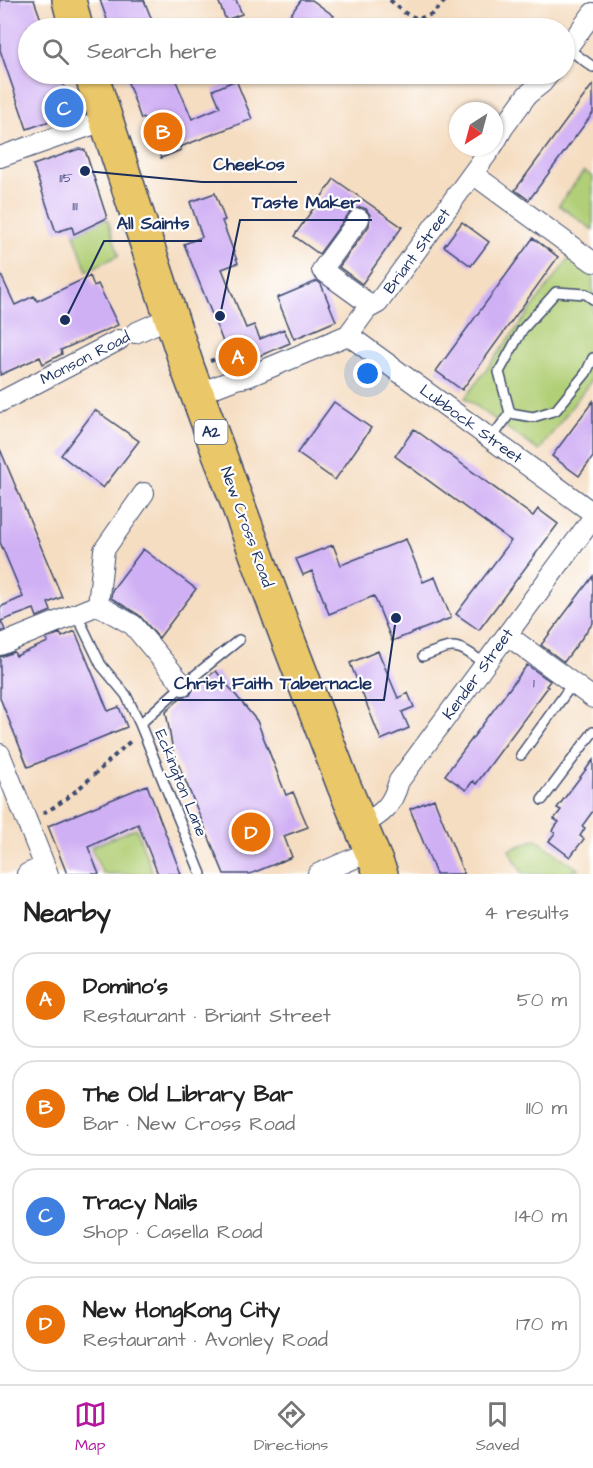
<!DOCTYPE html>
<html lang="en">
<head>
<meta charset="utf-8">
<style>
  :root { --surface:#fff; --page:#f6f6f6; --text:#222; --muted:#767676; --line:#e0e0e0; --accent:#b5179e }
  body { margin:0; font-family:"Architects Daughter",sans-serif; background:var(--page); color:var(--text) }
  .compass { position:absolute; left:449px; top:102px; width:54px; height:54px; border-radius:50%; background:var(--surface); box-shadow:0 2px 4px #0004; rotate:216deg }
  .you { position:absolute; left:368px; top:374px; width:21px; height:21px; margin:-15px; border:4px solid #fff; border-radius:50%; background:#1a73e8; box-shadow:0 0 0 9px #1a73e833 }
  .badge { display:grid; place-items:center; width:39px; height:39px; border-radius:50%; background:var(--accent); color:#fff; font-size:20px; font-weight:700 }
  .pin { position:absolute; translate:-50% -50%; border:3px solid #fff; box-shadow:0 2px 6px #0006 }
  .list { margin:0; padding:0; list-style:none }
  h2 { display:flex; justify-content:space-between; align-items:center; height:78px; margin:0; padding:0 24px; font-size:26px }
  h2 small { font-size:20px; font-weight:400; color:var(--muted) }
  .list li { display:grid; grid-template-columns:39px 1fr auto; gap:18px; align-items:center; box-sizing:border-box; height:96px; margin:0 12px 12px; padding:0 12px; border:2px solid var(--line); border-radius:24px }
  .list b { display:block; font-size:22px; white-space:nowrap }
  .list p { margin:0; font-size:20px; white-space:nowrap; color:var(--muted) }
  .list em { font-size:20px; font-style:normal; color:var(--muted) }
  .icon { flex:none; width:33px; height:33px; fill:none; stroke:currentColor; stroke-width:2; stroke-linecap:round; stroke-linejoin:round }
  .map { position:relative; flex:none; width:593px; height:874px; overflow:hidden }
  .search { position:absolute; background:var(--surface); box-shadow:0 2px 4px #0004; left:18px; right:18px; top:18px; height:66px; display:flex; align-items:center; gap:15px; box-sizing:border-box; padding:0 21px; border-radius:33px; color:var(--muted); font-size:22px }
  .sheet { height:510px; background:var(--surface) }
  nav { display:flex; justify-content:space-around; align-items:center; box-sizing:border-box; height:84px; border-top:2px solid var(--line); background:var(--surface); font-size:16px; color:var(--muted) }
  nav a { display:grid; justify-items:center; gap:3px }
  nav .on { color:var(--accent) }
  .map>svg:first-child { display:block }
  .green { fill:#b1cf76; stroke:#667f6a; stroke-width:1.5 }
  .building { fill:#d0b0f4 }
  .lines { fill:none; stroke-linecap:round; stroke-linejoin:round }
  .lane-casing { stroke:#3c496d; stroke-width:12 }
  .street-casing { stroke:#3c496d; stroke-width:22 }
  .highway-casing { stroke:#3c496d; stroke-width:36 }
  .path { stroke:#3c496d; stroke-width:4; stroke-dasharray:4.5 4.5; stroke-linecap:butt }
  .lane { stroke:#fff; stroke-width:9 }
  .street { stroke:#fff; stroke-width:20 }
  .highway { stroke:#eac769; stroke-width:33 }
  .labels { text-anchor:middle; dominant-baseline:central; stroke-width:4.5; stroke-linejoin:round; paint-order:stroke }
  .number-label { font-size:14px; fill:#484f84 }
  .shield { fill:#fff; stroke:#5f6d8e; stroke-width:1.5 }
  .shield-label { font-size:15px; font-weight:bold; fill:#1b2f5e }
  .street-label { font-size:16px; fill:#1b2f5e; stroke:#fff }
  .leader { fill:none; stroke:#1b2f5e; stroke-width:2 }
  .callout-dot { fill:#1b2f5e; stroke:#fff; stroke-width:2 }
  .callout-label { font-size:18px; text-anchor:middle; font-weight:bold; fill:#1b2f5e; stroke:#fff; stroke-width:4.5; stroke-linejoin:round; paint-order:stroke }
</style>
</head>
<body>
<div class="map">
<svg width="593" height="874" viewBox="0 0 593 874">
  <rect width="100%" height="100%" fill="#fff"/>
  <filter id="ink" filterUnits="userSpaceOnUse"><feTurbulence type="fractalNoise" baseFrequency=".0167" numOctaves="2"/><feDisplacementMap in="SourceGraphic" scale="12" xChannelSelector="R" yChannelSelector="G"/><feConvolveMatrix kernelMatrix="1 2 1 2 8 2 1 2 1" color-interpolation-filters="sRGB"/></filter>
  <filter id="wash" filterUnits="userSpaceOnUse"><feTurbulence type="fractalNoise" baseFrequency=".008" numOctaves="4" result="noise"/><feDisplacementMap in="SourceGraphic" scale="24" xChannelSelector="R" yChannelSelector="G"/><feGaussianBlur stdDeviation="1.35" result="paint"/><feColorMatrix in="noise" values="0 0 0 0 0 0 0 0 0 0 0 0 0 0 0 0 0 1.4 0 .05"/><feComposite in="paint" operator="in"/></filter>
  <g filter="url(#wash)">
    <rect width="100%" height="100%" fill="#f5ddc1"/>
    <path class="green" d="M 584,171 L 593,177 L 593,230 L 559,205 Z
      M 107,218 L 119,255 L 87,271 L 74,234 Z
      M 569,258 L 593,276 L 593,378 L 539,451 L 465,398 Z
      M 136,828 L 153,874 L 103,874 L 91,847 Z
      M 536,839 L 578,869 L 566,874 L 523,874 L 509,850 Z"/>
    <g id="blocks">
      <path class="building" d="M 0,0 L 34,0 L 44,28 L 28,28 L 28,74 L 60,74 L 73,113 L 27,129 L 0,50 Z
        M 100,0 L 144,0 L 155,28 L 110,28 Z
        M 218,0 L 236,0 L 242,14 L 226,20 Z
        M 301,0 L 312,0 L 334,16 L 326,28 L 281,28 Z
        M 125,74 L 173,74 L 192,119 L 220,107 L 213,90 L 236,80 L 252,119 L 180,147 L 181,150 L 161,158 L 144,118 L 141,119 Z
        M 593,84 L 593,113 L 529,200 L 515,190 Z
        M 79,149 L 85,150 L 107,218 L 74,234 L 72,227 L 56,232 L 33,165 Z
        M 334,179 L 402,227 L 362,284 L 339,267 L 369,226 L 370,215 L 366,209 L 360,207 L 350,212 L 319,254 L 294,236 Z
        M 215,193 L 225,220 L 222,221 L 238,263 L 222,269 L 246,328 L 254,325 L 260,339 L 284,329 L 290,343 L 233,367 L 184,244 L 202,237 L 190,202 Z
        M 462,222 L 489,242 L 471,266 L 444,246 Z
        M 533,238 L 558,257 L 462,390 L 436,371 Z
        M 0,273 L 15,305 L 34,296 L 37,301 L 90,276 L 94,286 L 98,284 L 118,325 L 61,350 L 62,354 L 43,364 L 40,357 L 0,375 Z
        M 317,281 L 321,284 L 336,321 L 294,339 L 277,298 Z
        M 593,401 L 593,457 L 579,476 L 552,456 Z
        M 334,402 L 371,428 L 335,480 L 297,453 Z
        M 95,410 L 139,441 L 103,488 L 61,455 Z
        M 414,429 L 533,516 L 538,509 L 558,524 L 479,630 L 456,614 L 511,541 L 395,456 Z
        M 0,449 L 62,597 L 48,603 L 51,611 L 37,617 L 34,609 L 1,621 L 5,630 L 0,632 L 0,607 L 23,597 L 0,542 Z
        M 406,539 L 423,582 L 435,577 L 451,618 L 392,641 L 374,596 L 329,614 L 312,571 L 303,575 L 296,559 L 333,545 L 341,565 Z
        M 143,549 L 196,589 L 159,638 L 139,615 L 111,598 L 112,590 Z
        M 593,576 L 593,623 L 564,662 L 541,645 Z
        M 75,631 L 108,711 L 119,707 L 127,727 L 28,767 L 0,698 L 0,657 L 14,652 L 16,656 L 48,642 L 46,639 L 60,633 L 62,637 Z
        M 378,651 L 398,698 L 408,693 L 414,707 L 402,712 L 409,728 L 381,740 L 350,663 Z
        M 527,665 L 550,681 L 546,686 L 548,687 L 476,784 L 473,781 L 466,790 L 445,775 Z
        M 216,671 L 257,721 L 286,795 L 293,792 L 308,827 L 284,836 L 292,857 L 250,874 L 224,874 L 173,751 L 166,712 L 181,697 L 190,695 L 195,686 Z
        M 593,760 L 593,811 L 582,826 L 585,828 L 580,836 L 584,839 L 570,857 L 549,841 L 555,833 L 552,831 L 559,822 L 554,819 L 561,810 L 557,808 Z
        M 147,785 L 181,874 L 158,874 L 138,824 L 88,847 L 99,874 L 67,874 L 48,826 Z
        M 434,799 L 464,874 L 436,874 L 410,809 Z"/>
    </g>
  </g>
  <g filter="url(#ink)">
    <use href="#blocks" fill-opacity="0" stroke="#3c496d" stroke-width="1.5"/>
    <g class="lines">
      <defs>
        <path id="lane" d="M 567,48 L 593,67
          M 510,413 L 499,372 L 522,330 L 556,292 L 586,294 L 593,299
          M 510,413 L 533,417 L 556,410 L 586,373 L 593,358
          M 491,439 L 510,413
          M 76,613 L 101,665 L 126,695 L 140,724
          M 423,656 C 456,643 456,643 485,664
          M 521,755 L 573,683
          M 542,800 L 593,732
          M 201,874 L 140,724 L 183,685 L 239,640"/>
        <path id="street" d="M 564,52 L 593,13
          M 494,144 L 503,128 L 527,95 L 542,83 L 549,74
          M 0,157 L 106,120
          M 473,174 L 593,262
          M 359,219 L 322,270 L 372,306
          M 135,333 L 171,317
          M 348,335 L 593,513
          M 197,394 L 236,379 L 247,377 L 348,335 L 367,309 L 378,303 L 492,147
          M 0,402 L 119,340
          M 98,605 L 133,625 L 183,685
          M 507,635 L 593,698
          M 0,645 L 98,605 L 104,550 L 144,493
          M 0,754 L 48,874
          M 361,825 C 383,814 392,806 399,781 L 593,518
          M 27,874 L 45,866
          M 318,874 L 371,851"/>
        <path id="highway" d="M 69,0 L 76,28
          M 91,74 L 188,369 L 282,624 L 344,786 L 381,874"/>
      </defs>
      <use href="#lane" class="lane-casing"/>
      <use href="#street" class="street-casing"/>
      <use href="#highway" class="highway-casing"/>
      <path class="path" d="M 390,0 L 405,13 L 418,19 L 432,14 L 446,0
        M 210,361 L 216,359 L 220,368
        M 43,813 C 73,799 106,762 132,740"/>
      <use href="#lane" class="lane"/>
      <use href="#street" class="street"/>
      <use href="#highway" class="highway"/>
    </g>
  </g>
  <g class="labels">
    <g class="number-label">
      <text x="66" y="178">115</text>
      <text x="75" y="206">111</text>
      <text x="534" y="683">1</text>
    </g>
    <rect class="shield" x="194.5" y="420" width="33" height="24" rx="4.5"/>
    <g class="shield-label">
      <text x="211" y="432">A2</text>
    </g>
    <g class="street-label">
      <text transform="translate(417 251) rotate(-54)">Briant Street</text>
      <text transform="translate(85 358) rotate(-27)">Monson Road</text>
      <text transform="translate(471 424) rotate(36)">Lubbock Street</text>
      <text transform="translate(247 527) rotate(70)">New Cross Road</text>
      <text transform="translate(478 674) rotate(-54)">Kender Street</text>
      <text transform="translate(181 783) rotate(68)">Eckington Lane</text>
    </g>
  </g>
  <path class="leader" d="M85 171L202 182H297M220 316L240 220H372M65 320L104 241H202M396 618L384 700H162"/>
  <g class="callout-dot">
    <circle cx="85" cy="171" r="6"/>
    <circle cx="220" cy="316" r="6"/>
    <circle cx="65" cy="320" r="6"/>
    <circle cx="396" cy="618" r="6"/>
  </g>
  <g class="callout-label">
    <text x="249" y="170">Cheekos</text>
    <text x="306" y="208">Taste Maker</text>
    <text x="153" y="229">All Saints</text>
    <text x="273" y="689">Christ Faith Tabernacle</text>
  </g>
</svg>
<svg class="compass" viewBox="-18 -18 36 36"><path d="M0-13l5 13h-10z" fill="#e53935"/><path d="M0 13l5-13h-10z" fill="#767676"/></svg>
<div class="you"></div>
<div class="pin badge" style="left:238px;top:357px;background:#e8710a">A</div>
<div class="pin badge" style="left:163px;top:132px;background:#e8710a">B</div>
<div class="pin badge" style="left:64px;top:108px;background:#3f7fe0">C</div>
<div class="pin badge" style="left:251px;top:832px;background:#e8710a">D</div>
<div class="search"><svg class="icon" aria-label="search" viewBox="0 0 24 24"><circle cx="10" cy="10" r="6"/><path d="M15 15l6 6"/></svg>Search here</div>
</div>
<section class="sheet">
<h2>Nearby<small>4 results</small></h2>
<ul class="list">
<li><span class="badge" style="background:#e8710a">A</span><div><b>Domino's</b><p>Restaurant · Briant Street</p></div><em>50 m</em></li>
<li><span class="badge" style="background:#e8710a">B</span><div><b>The Old Library Bar</b><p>Bar · New Cross Road</p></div><em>110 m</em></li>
<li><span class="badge" style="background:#3f7fe0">C</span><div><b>Tracy Nails</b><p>Shop · Casella Road</p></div><em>140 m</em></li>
<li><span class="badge" style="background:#e8710a">D</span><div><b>New HongKong City</b><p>Restaurant · Avonley Road</p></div><em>170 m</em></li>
</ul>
</section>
<nav>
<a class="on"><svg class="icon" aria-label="map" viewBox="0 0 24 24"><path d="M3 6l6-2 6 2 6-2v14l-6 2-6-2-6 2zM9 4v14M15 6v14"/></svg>Map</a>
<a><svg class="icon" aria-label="directions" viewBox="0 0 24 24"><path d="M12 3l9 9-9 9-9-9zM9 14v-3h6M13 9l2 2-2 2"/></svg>Directions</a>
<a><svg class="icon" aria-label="saved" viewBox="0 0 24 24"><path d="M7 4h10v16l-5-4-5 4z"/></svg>Saved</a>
</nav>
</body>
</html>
